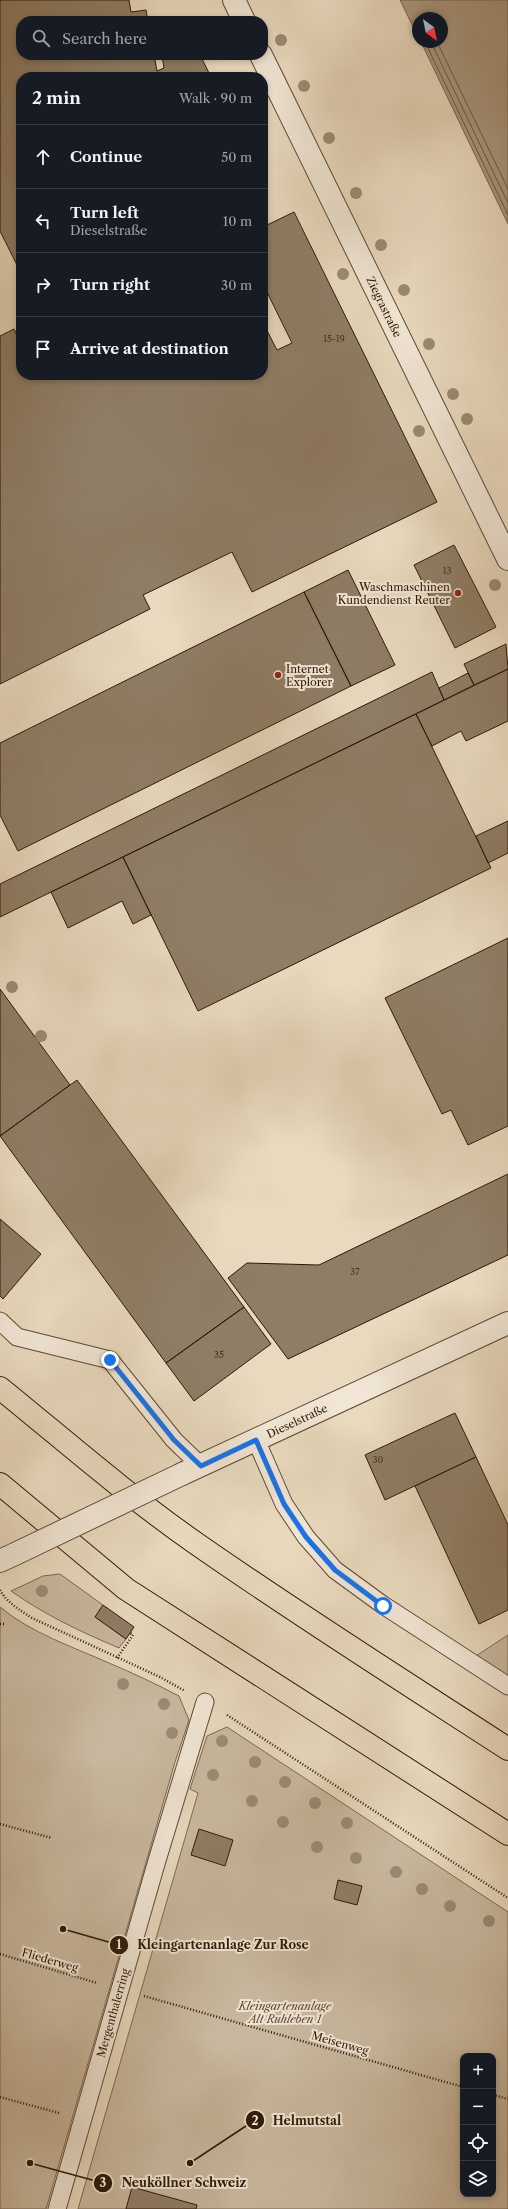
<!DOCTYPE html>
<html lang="en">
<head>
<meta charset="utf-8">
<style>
  :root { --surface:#171b24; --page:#20242c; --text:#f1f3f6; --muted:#9ea1a6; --line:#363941 }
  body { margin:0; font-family:"Libre Caslon Text",serif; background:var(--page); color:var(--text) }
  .controls { position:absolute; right:12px; bottom:12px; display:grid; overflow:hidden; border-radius:8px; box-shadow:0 2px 6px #0003 }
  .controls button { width:36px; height:36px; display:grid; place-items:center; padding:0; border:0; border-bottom:1px solid var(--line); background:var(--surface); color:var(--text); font:20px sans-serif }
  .compass { position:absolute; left:412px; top:12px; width:36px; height:36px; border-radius:50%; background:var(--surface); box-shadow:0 2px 6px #0003; rotate:147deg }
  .stop { position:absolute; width:12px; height:12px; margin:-9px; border:3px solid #1a73e8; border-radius:50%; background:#fff }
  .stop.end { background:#1a73e8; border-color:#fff; box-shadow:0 1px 4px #0008 }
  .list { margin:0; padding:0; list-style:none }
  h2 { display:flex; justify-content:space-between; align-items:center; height:52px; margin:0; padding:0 16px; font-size:17px }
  h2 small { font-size:13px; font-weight:400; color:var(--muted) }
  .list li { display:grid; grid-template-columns:26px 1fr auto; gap:12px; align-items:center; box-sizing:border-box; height:64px; padding:0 16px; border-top:1px solid var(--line) }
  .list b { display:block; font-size:15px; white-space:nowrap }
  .list p { margin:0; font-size:13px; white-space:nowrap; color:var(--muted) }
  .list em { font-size:13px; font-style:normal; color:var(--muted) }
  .icon { flex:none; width:22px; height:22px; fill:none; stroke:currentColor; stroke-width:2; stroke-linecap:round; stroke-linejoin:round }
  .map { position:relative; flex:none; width:508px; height:2209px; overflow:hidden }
  .search { position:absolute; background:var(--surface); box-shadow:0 2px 6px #0003; left:16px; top:16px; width:252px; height:44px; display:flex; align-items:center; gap:10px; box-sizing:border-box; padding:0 14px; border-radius:16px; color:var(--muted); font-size:15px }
  .panel { position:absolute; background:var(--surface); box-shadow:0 2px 6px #0003; left:16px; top:72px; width:252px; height:308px; border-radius:16px }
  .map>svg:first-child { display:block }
  .green { fill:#c9b89f; stroke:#7b6853; fill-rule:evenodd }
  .water { fill:#a99880; stroke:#776550 }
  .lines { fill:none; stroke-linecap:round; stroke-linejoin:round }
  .shore { stroke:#6b5844; stroke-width:1 }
  .building { fill:#8f7d66; stroke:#2d1907 }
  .service-casing { stroke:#5c4935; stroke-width:19 }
  .minor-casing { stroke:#5c4935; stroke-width:24 }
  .motorway-casing { stroke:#2d1907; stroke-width:24 }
  .path { stroke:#2d1907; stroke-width:2.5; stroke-dasharray:1 2; stroke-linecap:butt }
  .service { stroke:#f1e6d5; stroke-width:17 }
  .minor { stroke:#f1e6d5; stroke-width:22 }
  .motorway { stroke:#e9d9be; stroke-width:22 }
  .minor-bridge-casing { stroke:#5c4935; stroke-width:24; stroke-linecap:butt }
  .minor-bridge { stroke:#f1e6d5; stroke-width:22 }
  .tree { fill:#9b8a73 }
  .route { stroke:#1a73e8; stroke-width:5 }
  .poi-dot { fill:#8f2418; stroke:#f1e6d5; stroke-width:1.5 }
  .labels { text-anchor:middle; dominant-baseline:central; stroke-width:4; stroke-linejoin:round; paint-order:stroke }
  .number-label { font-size:9px; fill:#46321f }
  .street-label { font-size:11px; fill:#2d1907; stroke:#f1e6d5 }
  .poi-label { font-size:11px; fill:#2d1907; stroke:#f1e6d5; text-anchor:end }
  .park-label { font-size:11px; font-style:italic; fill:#5c4935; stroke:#f1e6d5 }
  .leader { fill:none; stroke:#2d1907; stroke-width:1.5 }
  .callout-dot { fill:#2d1907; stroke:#f1e6d5; stroke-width:1.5 }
  .mark-label { font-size:12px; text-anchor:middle; font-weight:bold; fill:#fff }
  .callout-label { font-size:12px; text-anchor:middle; font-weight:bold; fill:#2d1907; stroke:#f1e6d5; stroke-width:4; stroke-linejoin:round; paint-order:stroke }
</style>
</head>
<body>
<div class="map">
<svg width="508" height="2209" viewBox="0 0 508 2209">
  <rect width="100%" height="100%" fill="#e9d9be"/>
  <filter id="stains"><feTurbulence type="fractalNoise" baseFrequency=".005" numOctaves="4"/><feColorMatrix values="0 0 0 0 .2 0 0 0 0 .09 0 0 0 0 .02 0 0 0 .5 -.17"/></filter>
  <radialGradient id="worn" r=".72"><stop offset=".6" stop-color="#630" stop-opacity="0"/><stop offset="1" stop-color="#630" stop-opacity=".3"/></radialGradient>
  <path class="green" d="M 60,1574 L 103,1605 L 95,1617 L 126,1639 L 119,1648 C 81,1632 45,1615 11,1591 L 43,1576 Z
    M 0,1607 C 31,1633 73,1647 109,1663 C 133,1673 156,1684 179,1696 L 189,1720 L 175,1762 L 46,2209 L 0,2209 Z
    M 508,1635 L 508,1676 L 476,1656 Z
    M 227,1727 L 508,1912 L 508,2209 L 78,2209 L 198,1793 L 190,1789 L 207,1736 ZM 463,2056 L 493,2056 L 493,2194 L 463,2194 Z"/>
  <path class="water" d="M 400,0 L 508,0 L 508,224 L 421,42 L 442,42 L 442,18 L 418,18 L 418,37 Z"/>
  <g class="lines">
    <path class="shore" d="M 425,42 L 508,215
      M 431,42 L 508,203
      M 437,42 L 508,189"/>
  </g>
  <path class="building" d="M 0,0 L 129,0 L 131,12 L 146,10 L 148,21 L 21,21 L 21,55 L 154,55 L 157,71 L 164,68 L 162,55 L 200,55 L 211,77 L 21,77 L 21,273 L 0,231 Z
    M 294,212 L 437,502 L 252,592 L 232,552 L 143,595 L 150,609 L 0,684 L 0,336 L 14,329 L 21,343 L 21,375 L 263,375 L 263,323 L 277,350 L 292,343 L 263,284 L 263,227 Z
    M 454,545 L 496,627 L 455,648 L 414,565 Z
    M 348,570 L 395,665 L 351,686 L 304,592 Z
    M 304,592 L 351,686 L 18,851 L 0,815 L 0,743 Z
    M 506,644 L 508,669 L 474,685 L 464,664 Z
    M 508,669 L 508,721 L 466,741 L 461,731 L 432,746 L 416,714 Z
    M 432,672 L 444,700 L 0,917 L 0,884 Z
    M 468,673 L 474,685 L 444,700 L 439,688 Z
    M 416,714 L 491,868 L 198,1011 L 123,857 Z
    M 508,821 L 508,853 L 488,863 L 476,836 Z
    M 123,857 L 151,915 L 133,924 L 122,901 L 68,928 L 51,892 Z
    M 508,938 L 508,1126 L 468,1145 L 451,1110 L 442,1114 L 385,998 Z
    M 0,989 L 70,1085 L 0,1136 Z
    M 77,1080 L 244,1307 L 166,1363 L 0,1136 Z
    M 508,1174 L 508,1255 L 288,1359 L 228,1278 L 247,1263 L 319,1265 Z
    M 0,1219 L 41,1254 L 3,1299 L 0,1296 Z
    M 244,1307 L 271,1344 L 194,1401 L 166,1363 Z
    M 455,1413 L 476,1457 L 385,1500 L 365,1455 Z
    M 476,1457 L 508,1525 L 508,1610 L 479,1624 L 415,1486 Z
    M 103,1605 L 134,1627 L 126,1639 L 95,1617 Z
    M 199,1829 L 233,1840 L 225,1866 L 191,1855 Z
    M 338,1880 L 362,1886 L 357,1905 L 334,1899 Z
    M 132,2187 L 197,2205 L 196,2209 L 126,2209 Z"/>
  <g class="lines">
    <defs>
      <path id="service" d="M 0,1321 L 17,1337 L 110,1360 L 174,1440 L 201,1466
        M 256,1440 L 284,1504 L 306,1537 L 335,1570 L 383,1605 L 508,1686
        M 57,2209 L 156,1864 L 205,1702"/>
      <path id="minor" d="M 234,0 L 244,21
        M 261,55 L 508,559
        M 182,1474 L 508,1323
        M 0,1561 L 15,1554"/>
      <path id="motorway" d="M 0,1388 C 64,1440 127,1495 194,1542 C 297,1614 403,1681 508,1749
        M 0,1484 L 126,1589 L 508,1834"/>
    </defs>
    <use href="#service" class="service-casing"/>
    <use href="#minor" class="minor-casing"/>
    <use href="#motorway" class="motorway-casing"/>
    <path class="path" d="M 0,1590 C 7,1603 20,1610 32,1618 L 160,1677 L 185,1691
      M 0,1624 L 6,1624
      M 117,1658 L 133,1635 L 130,1633
      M 227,1715 L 508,1898
      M 0,1824 L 52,1838
      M 0,1954 L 97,1983
      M 144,1996 L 463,2087
      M 493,2095 L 508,2099
      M 0,2097 L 59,2113"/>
    <use href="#service" class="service"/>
    <use href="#minor" class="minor"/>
    <use href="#motorway" class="motorway"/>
    <defs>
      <path id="minor-bridge" d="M 15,1554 L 182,1474"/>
    </defs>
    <use href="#minor-bridge" class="minor-bridge-casing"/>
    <use href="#minor-bridge" class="minor-bridge"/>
  </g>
  <g class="tree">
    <circle cx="281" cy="40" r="6"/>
    <circle cx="304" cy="86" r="6"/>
    <circle cx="329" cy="138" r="6"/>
    <circle cx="356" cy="193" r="6"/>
    <circle cx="381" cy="245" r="6"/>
    <circle cx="343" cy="274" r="6"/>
    <circle cx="404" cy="290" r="6"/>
    <circle cx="429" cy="344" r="6"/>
    <circle cx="453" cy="394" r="6"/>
    <circle cx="467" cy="419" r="6"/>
    <circle cx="419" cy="431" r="6"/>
    <circle cx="495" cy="585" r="6"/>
    <circle cx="12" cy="987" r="6"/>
    <circle cx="41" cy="1036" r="6"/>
    <circle cx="42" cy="1591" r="6"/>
    <circle cx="123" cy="1684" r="6"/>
    <circle cx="164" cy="1704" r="6"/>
    <circle cx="172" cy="1733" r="6"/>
    <circle cx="222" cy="1741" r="6"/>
    <circle cx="255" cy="1762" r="6"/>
    <circle cx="213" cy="1775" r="6"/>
    <circle cx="285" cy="1782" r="6"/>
    <circle cx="252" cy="1801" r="6"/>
    <circle cx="315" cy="1803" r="6"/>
    <circle cx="283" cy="1822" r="6"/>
    <circle cx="347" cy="1823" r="6"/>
    <circle cx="317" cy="1847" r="6"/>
    <circle cx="356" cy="1858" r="6"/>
    <circle cx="396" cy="1872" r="6"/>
    <circle cx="422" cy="1889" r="6"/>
    <circle cx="450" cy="1906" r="6"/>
    <circle cx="489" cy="1921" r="6"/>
  </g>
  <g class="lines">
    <path class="route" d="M 110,1360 L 174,1440 L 201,1466 L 256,1440 L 284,1504 L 306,1537 L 335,1570 L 383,1606"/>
  </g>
  <g class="poi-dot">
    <circle cx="458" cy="593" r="4"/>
    <circle cx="278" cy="675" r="4"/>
  </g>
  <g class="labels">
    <g class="number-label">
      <text x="334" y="338">15-19</text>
      <text x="447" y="570">13</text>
      <text x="355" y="1271">37</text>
      <text x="219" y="1354">35</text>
      <text x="378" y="1459">30</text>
    </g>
    <g class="street-label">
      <text transform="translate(384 307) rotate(64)">Ziegrastraße</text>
      <text transform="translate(297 1421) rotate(-25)">Dieselstraße</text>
      <text transform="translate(50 1960) rotate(16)">Fliederweg</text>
      <text transform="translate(113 2013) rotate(-74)">Mergenthalerring</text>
      <text transform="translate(340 2043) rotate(16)">Meisenweg</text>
    </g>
    <g class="poi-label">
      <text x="450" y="587">Waschmaschinen<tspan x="450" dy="13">Kundendienst Reuter</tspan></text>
      <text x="286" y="669" text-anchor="start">Internet<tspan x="286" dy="13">Explorer</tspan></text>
    </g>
    <g class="park-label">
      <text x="285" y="2006">Kleingartenanlage<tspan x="285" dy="13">Alt Ruhleben 1</tspan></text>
    </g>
  </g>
  <path class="leader" d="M63 1929L119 1945M190 2163L255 2120M30 2163L103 2183"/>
  <g class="callout-dot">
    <circle cx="63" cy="1929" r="4"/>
    <circle cx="190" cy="2163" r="4"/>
    <circle cx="30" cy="2163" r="4"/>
    <circle cx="119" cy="1945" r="10"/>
    <circle cx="255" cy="2120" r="10"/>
    <circle cx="103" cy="2183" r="10"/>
  </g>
  <g class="mark-label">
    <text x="119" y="1949">1</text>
    <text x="255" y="2125">2</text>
    <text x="103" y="2187">3</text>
  </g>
  <g class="callout-label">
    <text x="223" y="1949">Kleingartenanlage Zur Rose</text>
    <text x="307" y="2125">Helmutstal</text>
    <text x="184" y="2187">Neuköllner Schweiz</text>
  </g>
  <rect width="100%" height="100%" filter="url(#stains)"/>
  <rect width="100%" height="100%" fill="url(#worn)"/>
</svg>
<div class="controls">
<button>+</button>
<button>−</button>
<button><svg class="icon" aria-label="locate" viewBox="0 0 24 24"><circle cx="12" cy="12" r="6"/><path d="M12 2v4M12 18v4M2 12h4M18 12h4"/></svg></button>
<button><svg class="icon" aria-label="layers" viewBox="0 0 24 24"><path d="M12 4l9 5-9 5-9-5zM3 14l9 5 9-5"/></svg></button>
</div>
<svg class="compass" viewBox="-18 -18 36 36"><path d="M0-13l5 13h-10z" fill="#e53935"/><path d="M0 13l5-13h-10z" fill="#9ea1a6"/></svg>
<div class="stop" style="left:383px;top:1606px"></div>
<div class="stop end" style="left:110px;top:1360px"></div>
<div class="search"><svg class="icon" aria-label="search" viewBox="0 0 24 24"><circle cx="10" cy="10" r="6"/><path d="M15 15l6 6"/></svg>Search here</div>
<section class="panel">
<h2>2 min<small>Walk · 90 m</small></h2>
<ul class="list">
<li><svg class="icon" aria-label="ahead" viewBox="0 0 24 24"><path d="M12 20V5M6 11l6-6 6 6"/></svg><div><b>Continue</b></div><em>50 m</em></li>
<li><svg class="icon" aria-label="left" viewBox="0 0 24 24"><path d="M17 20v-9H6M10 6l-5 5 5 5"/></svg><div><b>Turn left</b><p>Dieselstraße</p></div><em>10 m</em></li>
<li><svg class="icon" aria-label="right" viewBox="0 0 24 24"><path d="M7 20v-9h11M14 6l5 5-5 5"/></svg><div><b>Turn right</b></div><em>30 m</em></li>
<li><svg class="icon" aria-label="arrive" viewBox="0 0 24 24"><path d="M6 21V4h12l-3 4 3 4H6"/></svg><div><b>Arrive at destination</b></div></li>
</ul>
</section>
</div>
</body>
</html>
